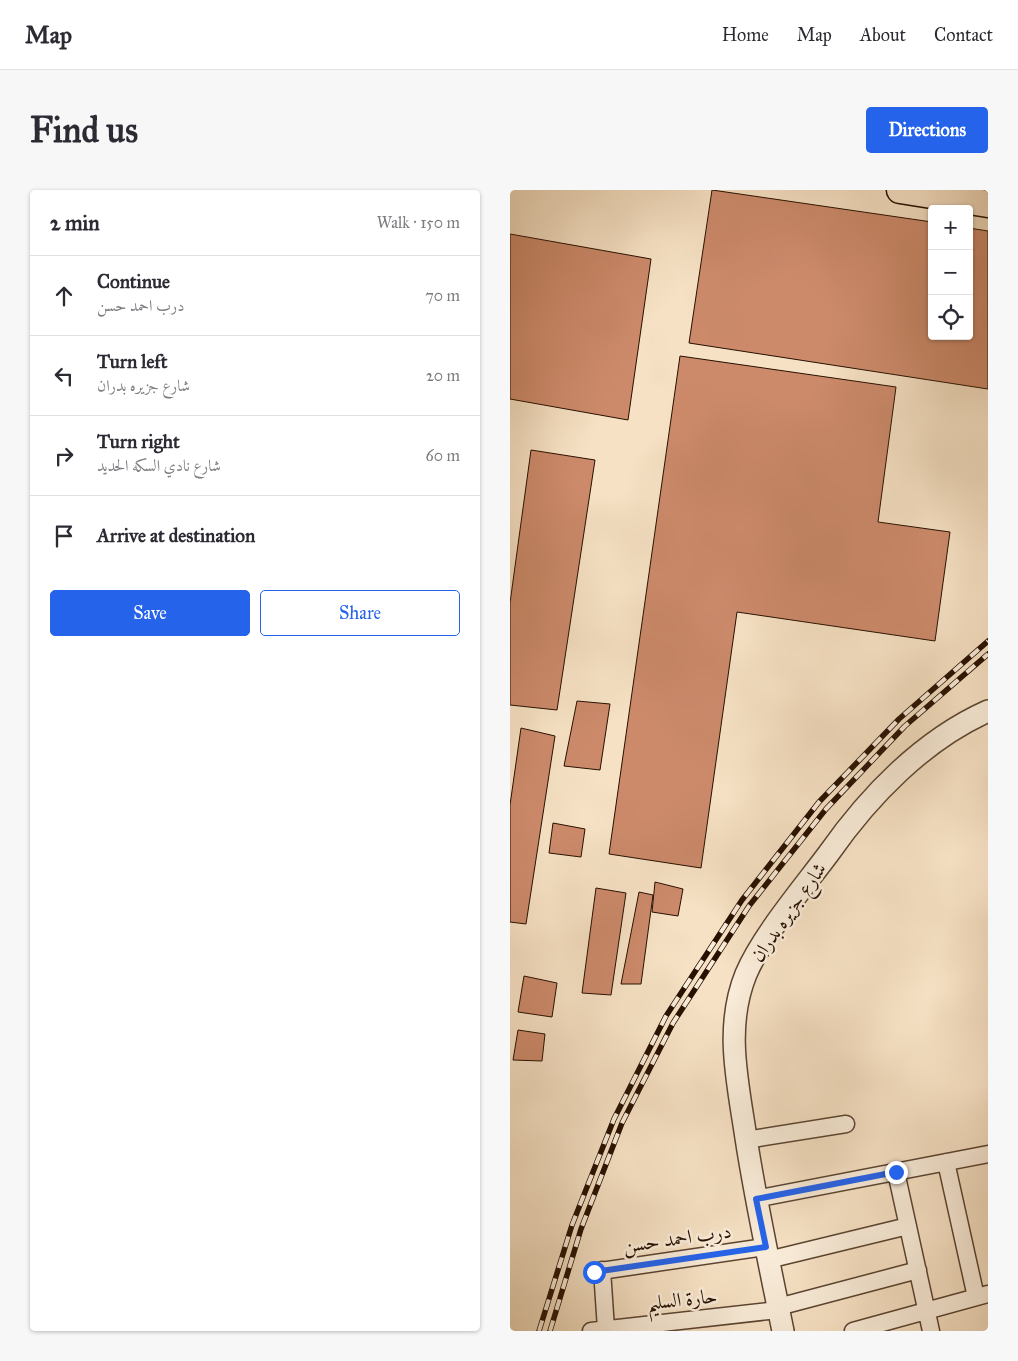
<!DOCTYPE html>
<html lang="en">
<head>
<meta charset="utf-8">
<style>
  :root { --surface:#fff; --page:#f7f7f7; --text:#2b2b33; --muted:#7c7c81; --line:#e1e1e2; --accent:#2563eb }
  body { margin:0; font-family:"IM FELL Great Primer",Amiri,serif; background:var(--page); color:var(--text) }
  .controls { position:absolute; right:15px; top:15px; display:grid; overflow:hidden; border-radius:5px; box-shadow:0 1px 4px #0004 }
  .controls button { width:45px; height:45px; display:grid; place-items:center; padding:0; border:0; border-bottom:1px solid var(--line); background:var(--surface); color:var(--text); font:25px sans-serif }
  .stop { position:absolute; width:15px; height:15px; margin:-11px; border:4px solid #2563eb; border-radius:50%; background:#fff }
  .stop.end { background:#2563eb; border-color:#fff; box-shadow:0 1px 5px #0008 }
  .list { margin:0; padding:0; list-style:none }
  h2 { display:flex; justify-content:space-between; align-items:center; height:65px; margin:0; padding:0 20px; font-size:21px }
  h2 small { font-size:16px; font-weight:400; color:var(--muted) }
  .list li { display:grid; grid-template-columns:32px 1fr auto; gap:15px; align-items:center; box-sizing:border-box; height:80px; padding:0 20px; border-top:1px solid var(--line) }
  .list b { display:block; font-size:19px; white-space:nowrap }
  .list p { margin:0; font-size:16px; white-space:nowrap; color:var(--muted) }
  .list em { font-size:16px; font-style:normal; color:var(--muted) }
  .actions { display:flex; gap:10px; padding:15px 20px }
  .actions a { flex:1; padding:11px 0; border:1px solid var(--accent); border-radius:5px; text-align:center; font-size:18px; color:var(--accent) }
  .actions .main { background:var(--accent); color:#fff }
  .icon { flex:none; width:28px; height:28px; fill:none; stroke:currentColor; stroke-width:2; stroke-linecap:round; stroke-linejoin:round }
  .map { position:relative; flex:none; width:478px; height:1141px; overflow:hidden; border-radius:5px }
  header { display:flex; align-items:center; gap:30px; box-sizing:border-box; height:70px; padding:0 25px; background:var(--surface); border-bottom:1px solid var(--line) }
  header strong { font-size:24px }
  nav { display:flex; gap:28px; margin-inline-start:auto; font-size:18px }
  .intro { display:flex; align-items:center; justify-content:space-between; box-sizing:border-box; height:120px; padding:0 30px }
  h1 { margin:0; font-size:35px }
  .button { padding:12px 22px; border-radius:5px; background:var(--accent); color:#fff; font-size:18px; font-weight:700 }
  main { display:flex; gap:30px; padding:0 30px }
  aside { flex:1; background:var(--surface); border-radius:5px; box-shadow:0 1px 4px #0004 }
  .map>svg:first-child { display:block }
  .building { fill:#cc8a6b; stroke:#271000 }
  .lines { fill:none; stroke-linecap:round; stroke-linejoin:round }
  .minor-casing { stroke:#5b4431; stroke-width:19 }
  .tertiary-casing { stroke:#5b4431; stroke-width:24 }
  .primary-casing { stroke:#271000; stroke-width:29 }
  .minor { stroke:#f9ecd9; stroke-width:16 }
  .tertiary { stroke:#f9ecd9; stroke-width:21 }
  .primary { stroke:#f6e1c4; stroke-width:26 }
  .rail-casing { stroke:#271000; stroke-width:5.5 }
  .rail { stroke:#f9ecd9; stroke-width:4; stroke-dasharray:11; stroke-linecap:butt }
  .route { stroke:#2563eb; stroke-width:6 }
  .labels { text-anchor:middle; dominant-baseline:central; stroke-width:5; stroke-linejoin:round; paint-order:stroke }
  .street-label { font-size:20px; fill:#271000; stroke:#f9ecd9 }
</style>
</head>
<body>
<header>
<strong>Map</strong>
<nav><a>Home</a><a>Map</a><a>About</a><a>Contact</a></nav>
</header>
<div class="intro"><h1>Find us</h1><a class="button">Directions</a></div>
<main>
<aside>
<h2>2 min<small>Walk · 150 m</small></h2>
<ul class="list">
<li><svg class="icon" aria-label="ahead" viewBox="0 0 24 24"><path d="M12 20V5M6 11l6-6 6 6"/></svg><div><b>Continue</b><p>درب احمد حسن</p></div><em>70 m</em></li>
<li><svg class="icon" aria-label="left" viewBox="0 0 24 24"><path d="M17 20v-9H6M10 6l-5 5 5 5"/></svg><div><b>Turn left</b><p>شارع جزيره بدران</p></div><em>20 m</em></li>
<li><svg class="icon" aria-label="right" viewBox="0 0 24 24"><path d="M7 20v-9h11M14 6l5 5-5 5"/></svg><div><b>Turn right</b><p>شارع نادي السكه الحديد</p></div><em>60 m</em></li>
<li><svg class="icon" aria-label="arrive" viewBox="0 0 24 24"><path d="M6 21V4h12l-3 4 3 4H6"/></svg><div><b>Arrive at destination</b></div></li>
</ul>
<div class="actions"><a class="main">Save</a><a>Share</a></div>
</aside>
<div class="map">
<svg width="478" height="1141" viewBox="0 0 478 1141">
  <rect width="100%" height="100%" fill="#f6e1c4"/>
  <filter id="stains"><feTurbulence type="fractalNoise" baseFrequency=".004" numOctaves="4"/><feColorMatrix values="0 0 0 0 .2 0 0 0 0 .09 0 0 0 0 .02 0 0 0 .5 -.17"/></filter>
  <radialGradient id="worn" r=".72"><stop offset=".6" stop-color="#630" stop-opacity="0"/><stop offset="1" stop-color="#630" stop-opacity=".3"/></radialGradient>
  <path class="building" d="M 202,0 L 422,32 L 422,146 L 459,146 L 459,38 L 478,41 L 478,199 L 179,153 Z
    M 0,44 L 141,69 L 118,230 L 0,209 Z
    M 170,166 L 386,197 L 368,332 L 440,342 L 425,451 L 227,422 L 191,678 L 99,664 Z
    M 21,260 L 85,270 L 47,520 L 0,515 L 0,413 Z
    M 67,511 L 100,514 L 90,580 L 54,576 Z
    M 11,538 L 45,546 L 16,734 L 0,732 L 0,615 Z
    M 43,633 L 75,639 L 71,667 L 39,663 Z
    M 145,692 L 173,699 L 168,726 L 142,722 Z
    M 86,698 L 116,703 L 101,805 L 72,803 Z
    M 129,702 L 143,705 L 131,794 L 111,794 Z
    M 14,786 L 47,793 L 42,827 L 8,822 Z
    M 8,840 L 35,844 L 32,871 L 3,870 Z"/>
  <g class="lines">
    <defs>
      <path id="minor" d="M 236,950 L 336,934
        M 436,972 L 466,1107
        M 386,982 L 421,1141
        M 245,1009 L 478,964
        M 258,1070 L 398,1036
        M 92,1080 L 96,1139
        M 84,1082 L 255,1057
        M 268,1117 L 408,1080
        M 81,1141 L 268,1120
        M 343,1141 L 478,1104"/>
      <path id="tertiary" d="M 273,1141 C 260,1077 246,1013 236,948 C 228,893 214,838 236,784 C 252,746 293,698 319,663 C 359,606 413,550 478,521"/>
      <path id="primary" d="M 390,0 L 478,14"/>
    </defs>
    <use href="#minor" class="minor-casing"/>
    <use href="#tertiary" class="tertiary-casing"/>
    <use href="#primary" class="primary-casing"/>
    <use href="#minor" class="minor"/>
    <use href="#tertiary" class="tertiary"/>
    <use href="#primary" class="primary"/>
    <defs>
      <path id="rail" d="M 29,1141 L 62,1035 L 104,929 L 156,826 L 232,710 L 309,612 L 389,529 L 478,451
        M 40,1141 L 71,1039 L 112,933 L 163,833 L 239,716 L 316,619 L 395,536 L 478,464"/>
    </defs>
    <use href="#rail" class="rail-casing"/>
    <use href="#rail" class="rail"/>
  </g>
  <g class="lines">
    <path class="route" d="M 84,1082 L 256,1057 L 246,1009 L 386,982"/>
  </g>
  <g class="labels">
    <g class="street-label">
      <text transform="translate(278 722) rotate(-55)">شارع جزيره بدران</text>
      <text transform="translate(167 1048) rotate(-8)">درب احمد حسن</text>
      <text transform="translate(172 1109) rotate(-6)">حارة السليم</text>
    </g>
  </g>
  <rect width="100%" height="100%" filter="url(#stains)"/>
  <rect width="100%" height="100%" fill="url(#worn)"/>
</svg>
<div class="controls">
<button>+</button>
<button>−</button>
<button><svg class="icon" aria-label="locate" viewBox="0 0 24 24"><circle cx="12" cy="12" r="6"/><path d="M12 2v4M12 18v4M2 12h4M18 12h4"/></svg></button>
</div>
<div class="stop" style="left:84px;top:1082px"></div>
<div class="stop end" style="left:386px;top:982px"></div>
</div>
</main>
</body>
</html>
